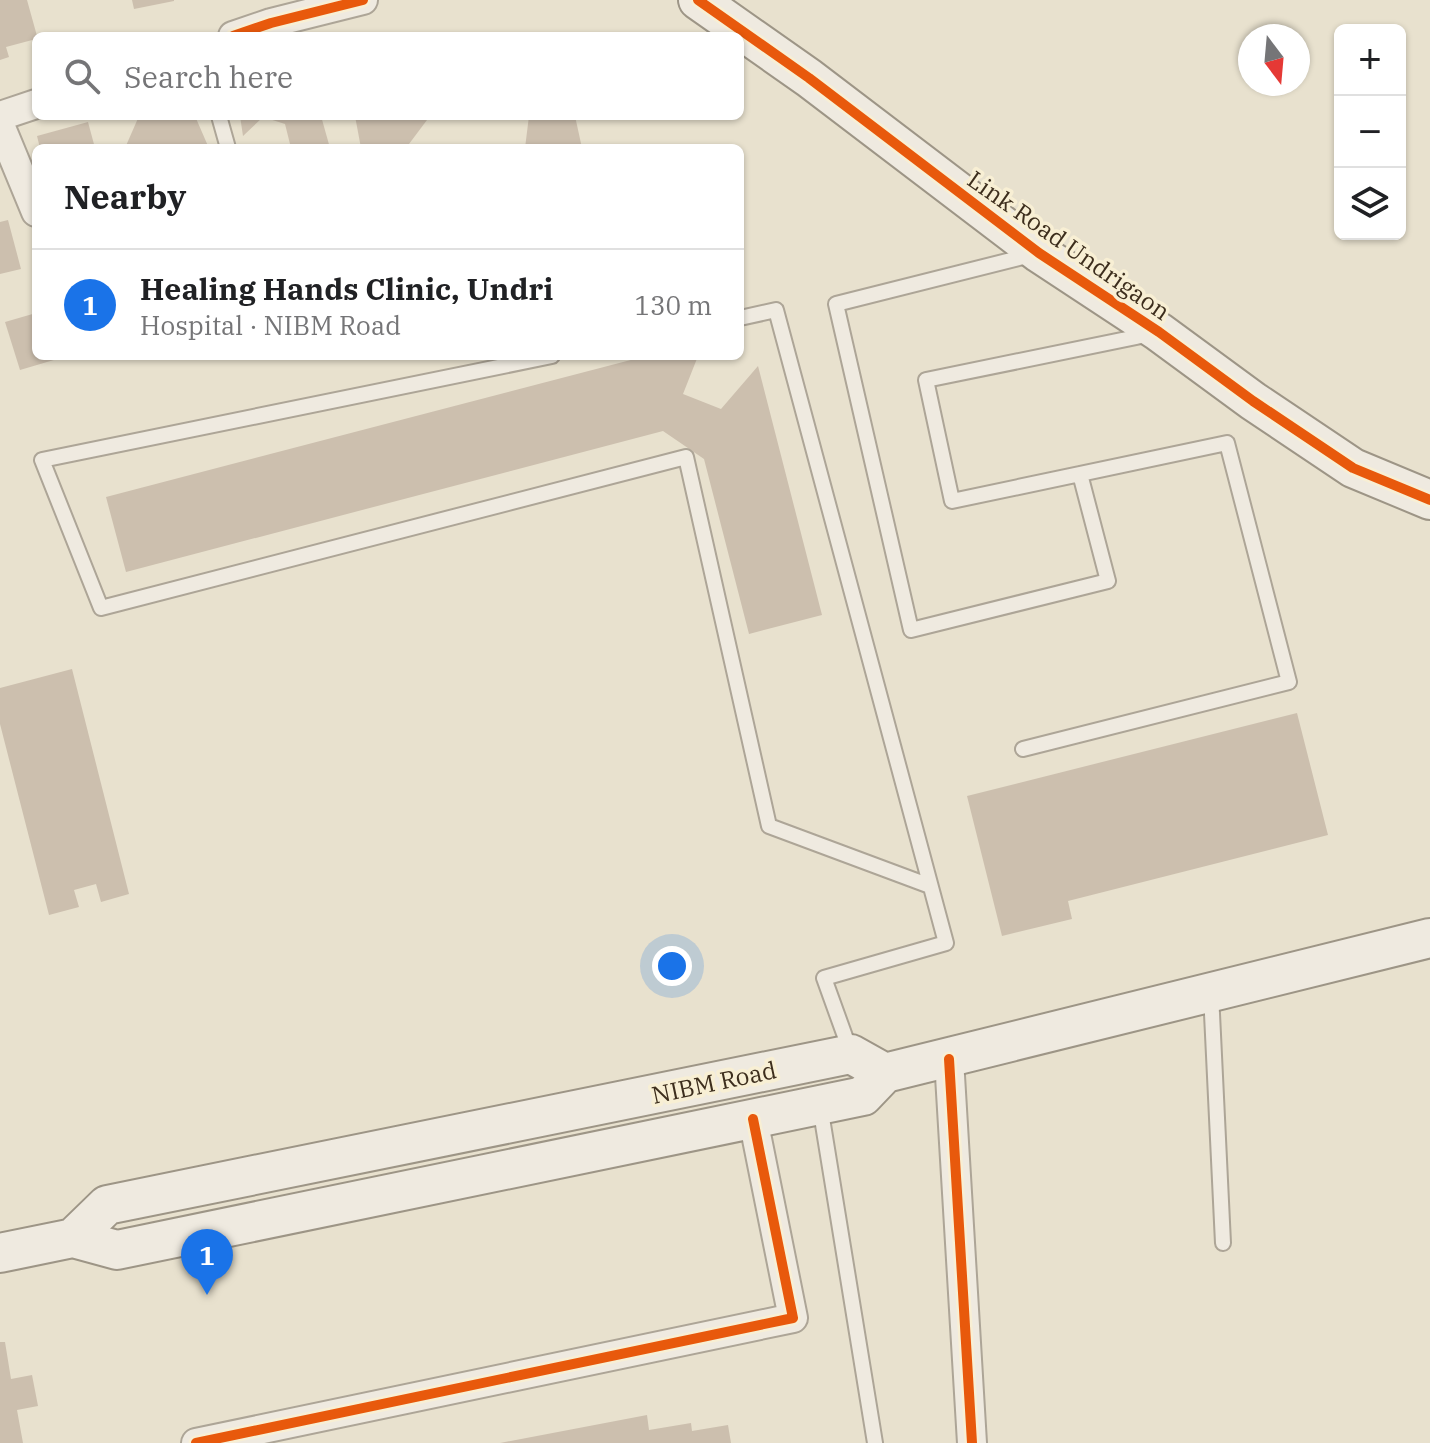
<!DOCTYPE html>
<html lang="en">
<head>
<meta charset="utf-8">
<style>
  :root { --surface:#fff; --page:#f2f2f2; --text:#202124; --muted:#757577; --line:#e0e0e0; --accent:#1a73e8 }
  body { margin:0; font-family:"IBM Plex Serif",serif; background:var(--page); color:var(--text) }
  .controls { position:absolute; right:24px; top:24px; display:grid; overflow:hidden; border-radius:12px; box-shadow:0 2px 6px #0004 }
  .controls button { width:72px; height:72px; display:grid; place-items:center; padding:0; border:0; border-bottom:2px solid var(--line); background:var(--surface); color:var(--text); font:40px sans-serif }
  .compass { position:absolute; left:1238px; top:24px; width:72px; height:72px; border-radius:50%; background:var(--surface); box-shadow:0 2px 6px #0004; rotate:164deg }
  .you { position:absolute; left:672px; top:966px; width:28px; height:28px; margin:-20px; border:6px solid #fff; border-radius:50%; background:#1a73e8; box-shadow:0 0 0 12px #1a73e833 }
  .badge { display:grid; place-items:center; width:52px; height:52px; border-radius:50%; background:var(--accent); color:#fff; font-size:26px; font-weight:700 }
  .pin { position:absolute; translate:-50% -66px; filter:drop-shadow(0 2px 4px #0008) }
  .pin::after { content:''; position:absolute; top:42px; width:28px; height:24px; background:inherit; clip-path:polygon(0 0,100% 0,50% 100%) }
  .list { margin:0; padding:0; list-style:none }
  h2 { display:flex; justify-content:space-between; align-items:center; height:104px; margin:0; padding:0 32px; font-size:34px }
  h2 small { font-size:26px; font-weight:400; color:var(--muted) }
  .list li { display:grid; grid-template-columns:52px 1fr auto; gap:24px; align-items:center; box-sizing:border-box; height:112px; padding:0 32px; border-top:2px solid var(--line) }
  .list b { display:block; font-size:30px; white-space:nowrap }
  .list p { margin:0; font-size:26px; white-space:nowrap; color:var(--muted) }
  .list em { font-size:26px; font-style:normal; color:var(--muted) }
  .icon { flex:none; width:44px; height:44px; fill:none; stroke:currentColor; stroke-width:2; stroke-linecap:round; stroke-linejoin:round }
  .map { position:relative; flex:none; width:1430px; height:1443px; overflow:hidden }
  .search { position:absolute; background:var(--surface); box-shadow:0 2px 6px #0004; left:32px; top:32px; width:712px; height:88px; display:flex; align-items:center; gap:20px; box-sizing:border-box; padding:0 28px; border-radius:12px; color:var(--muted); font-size:30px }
  .panel { position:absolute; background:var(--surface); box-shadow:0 2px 6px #0004; left:32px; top:144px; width:712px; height:216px; border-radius:12px }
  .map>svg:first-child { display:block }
  .building { fill:#ccbfae }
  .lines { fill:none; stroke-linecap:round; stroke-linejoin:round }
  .lane-casing { stroke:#ada597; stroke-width:18 }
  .street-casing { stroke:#ada597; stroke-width:32 }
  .secondary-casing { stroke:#9d9586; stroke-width:42 }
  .lane { stroke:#efeae0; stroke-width:14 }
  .street { stroke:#efeae0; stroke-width:28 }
  .secondary { stroke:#efeae0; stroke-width:38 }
  .cycleway-casing { stroke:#f8efd4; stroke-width:15 }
  .cycleway { stroke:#e8590c; stroke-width:10 }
  .labels { text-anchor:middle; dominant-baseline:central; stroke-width:7; stroke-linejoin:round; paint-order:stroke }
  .street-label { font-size:24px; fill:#3d2e1d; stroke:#f8efd4 }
</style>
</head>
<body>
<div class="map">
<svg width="1430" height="1443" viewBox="0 0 1430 1443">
  <rect width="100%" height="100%" fill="#e8e1ce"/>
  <path class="building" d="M 0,0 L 27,0 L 37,36 L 36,39 L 6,47 L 9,57 L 0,60 Z
    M 132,0 L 174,0 L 174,1 L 134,9 Z
    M 139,116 L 195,116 L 208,146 L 125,148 Z
    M 240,116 L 321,116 L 330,148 L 291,148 L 285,124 L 263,117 L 243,136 Z
    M 355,116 L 430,116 L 406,148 L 361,148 Z
    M 529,116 L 575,116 L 582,148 L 525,148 Z
    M 88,122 L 95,148 L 40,148 L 37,136 Z
    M 8,220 L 21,269 L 0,274 L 0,222 Z
    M 36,313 L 36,356 L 64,357 L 20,370 L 5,322 Z
    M 646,356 L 698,356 L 683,394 L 721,409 L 758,366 L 822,615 L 749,634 L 704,459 L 663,431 L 126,572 L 106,497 Z
    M 72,669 L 129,894 L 101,902 L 96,884 L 74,890 L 79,907 L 49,915 L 0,724 L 0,688 Z
    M 1297,713 L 1328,835 L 1068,901 L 1072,919 L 1002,936 L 967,796 Z
    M 0,1342 L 5,1342 L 11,1379 L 32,1375 L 38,1406 L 17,1410 L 23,1443 L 0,1443 Z
    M 647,1415 L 649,1430 L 691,1423 L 692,1431 L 728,1425 L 731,1443 L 500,1443 Z"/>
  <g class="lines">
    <defs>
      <path id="lane" d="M 219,116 L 228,148
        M 1031,255 L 836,304 L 911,630 L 1108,581 L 1080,474
        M 740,318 L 776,310 L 946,943 L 824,978 L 851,1053
        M 552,356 L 42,460 L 101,608 L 686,457 L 769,826 L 930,886
        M 1023,749 L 1289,682 L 1227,443 L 952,501 L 926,380 L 1151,334
        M 1211,993 L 1223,1243
        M 820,1106 L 875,1443"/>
      <path id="street" d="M 233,36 L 271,23 L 363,0
        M 0,116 L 36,104
        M 0,125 L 36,212
        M 949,1059 L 972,1443
        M 196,1443 L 793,1318 L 753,1119"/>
      <path id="secondary" d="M 698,0 L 809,78 L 1039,253 L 1159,332 L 1253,401 L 1353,468 L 1430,500
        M 73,1238 L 117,1250 L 863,1096 L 885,1073
        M 0,1253 L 73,1238 L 107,1205 L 851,1054 L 885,1073 L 1430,938"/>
    </defs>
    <use href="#lane" class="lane-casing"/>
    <use href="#street" class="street-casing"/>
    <use href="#secondary" class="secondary-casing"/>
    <use href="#lane" class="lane"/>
    <use href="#street" class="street"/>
    <use href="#secondary" class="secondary"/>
    <defs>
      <path id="cycleway" d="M 698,0 L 809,78 L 1039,253 L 1159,332 L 1253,401 L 1353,468 L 1430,500
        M 233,36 L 271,23 L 363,0
        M 949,1059 L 972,1443
        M 196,1443 L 793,1318 L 753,1119"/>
    </defs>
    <use href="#cycleway" class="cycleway-casing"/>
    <use href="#cycleway" class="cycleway"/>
  </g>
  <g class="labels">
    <g class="street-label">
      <text transform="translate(1069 245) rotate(35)">Link Road Undrigaon</text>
      <text transform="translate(714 1082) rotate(-12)">NIBM Road</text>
    </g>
  </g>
</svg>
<div class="controls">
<button>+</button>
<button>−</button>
<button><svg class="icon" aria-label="layers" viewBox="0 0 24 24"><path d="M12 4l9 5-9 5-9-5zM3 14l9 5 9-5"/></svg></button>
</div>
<svg class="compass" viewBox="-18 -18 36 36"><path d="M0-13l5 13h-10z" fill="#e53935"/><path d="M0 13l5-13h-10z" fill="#757577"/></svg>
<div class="you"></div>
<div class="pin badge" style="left:207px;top:1295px">1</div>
<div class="search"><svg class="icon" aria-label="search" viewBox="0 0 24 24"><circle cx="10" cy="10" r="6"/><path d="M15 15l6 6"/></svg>Search here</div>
<section class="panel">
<h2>Nearby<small></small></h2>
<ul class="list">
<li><span class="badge">1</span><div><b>Healing Hands Clinic, Undri</b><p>Hospital · NIBM Road</p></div><em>130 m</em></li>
</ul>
</section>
</div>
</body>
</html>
